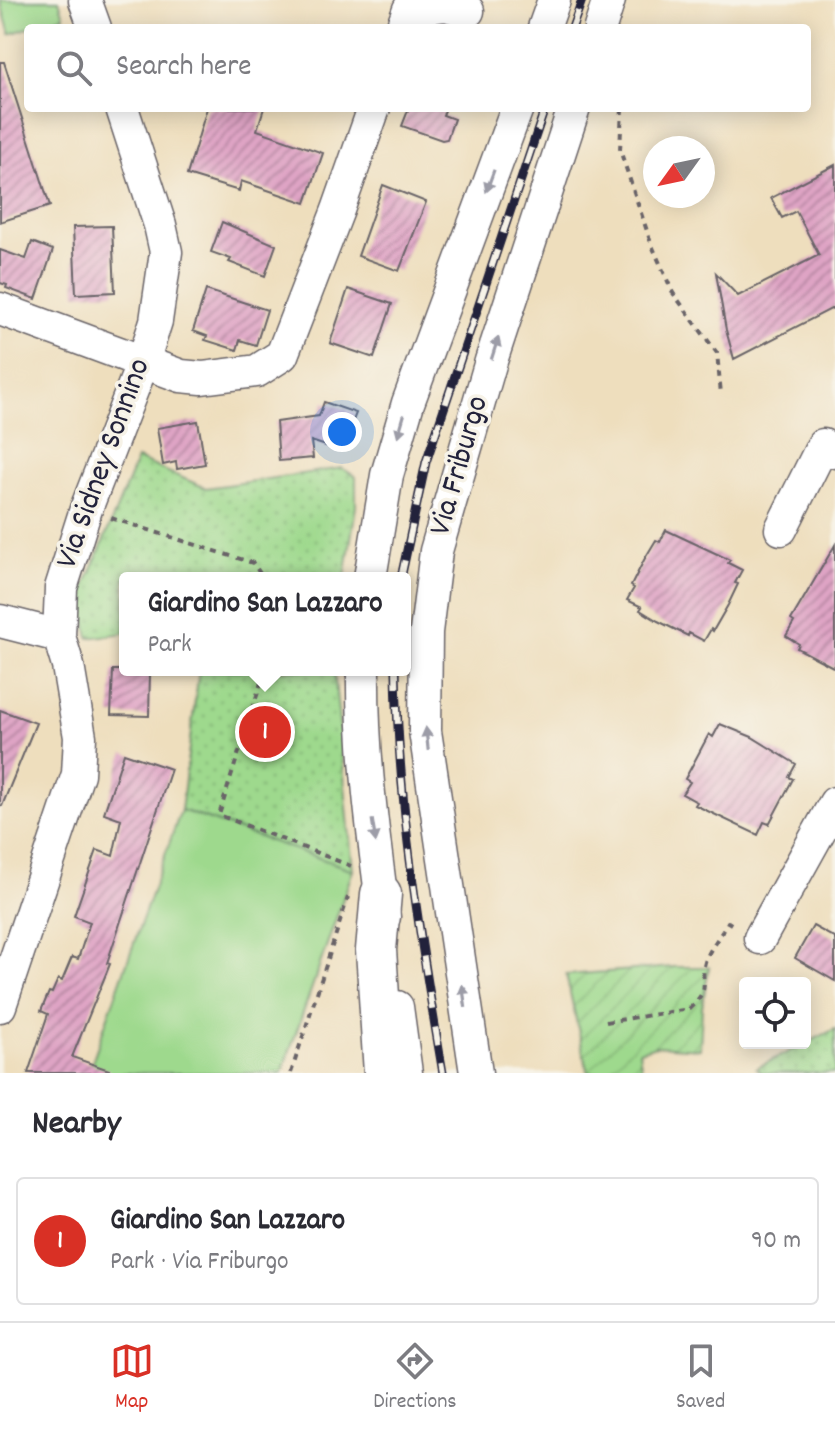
<!DOCTYPE html>
<html lang="en">
<head>
<meta charset="utf-8">
<style>
  :root { --surface:#fff; --page:#f7f7f7; --text:#2b2b33; --muted:#7c7c81; --line:#e1e1e2; --accent:#d93025 }
  body { margin:0; font-family:Dekko,sans-serif; background:var(--page); color:var(--text) }
  .controls { position:absolute; right:24px; bottom:24px; display:grid; overflow:hidden; border-radius:8px; box-shadow:0 4px 20px #0003 }
  .controls button { width:72px; height:72px; display:grid; place-items:center; padding:0; border:0; border-bottom:2px solid var(--line); background:var(--surface); color:var(--text); font:40px sans-serif }
  .compass { position:absolute; left:643px; top:136px; width:72px; height:72px; border-radius:50%; background:var(--surface); box-shadow:0 4px 20px #0003; rotate:237deg }
  .you { position:absolute; left:342px; top:432px; width:28px; height:28px; margin:-20px; border:6px solid #fff; border-radius:50%; background:#1a73e8; box-shadow:0 0 0 12px #1a73e833 }
  .badge { display:grid; place-items:center; width:52px; height:52px; border-radius:50%; background:var(--accent); color:#fff; font-size:26px; font-weight:700 }
  .pin { position:absolute; translate:-50% -50%; border:4px solid #fff; box-shadow:0 2px 8px #0006 }
  .popup { position:absolute; left:119px; top:572px; width:292px; height:104px; box-sizing:border-box; display:grid; place-content:center; border-radius:8px; background:var(--surface); filter:drop-shadow(0 2px 6px #0005); font-size:26px; white-space:nowrap; color:var(--muted) }
  .popup b { font-size:30px; color:var(--text) }
  .popup::after { content:''; position:absolute; left:50%; top:100%; margin-left:-16px; border:16px solid transparent; border-top-color:var(--surface) }
  .list { margin:0; padding:0; list-style:none }
  h2 { display:flex; justify-content:space-between; align-items:center; height:104px; margin:0; padding:0 32px; font-size:34px }
  h2 small { font-size:26px; font-weight:400; color:var(--muted) }
  .list li { display:grid; grid-template-columns:52px 1fr auto; gap:24px; align-items:center; box-sizing:border-box; height:128px; margin:0 16px 16px; padding:0 16px; border:2px solid var(--line); border-radius:8px }
  .list b { display:block; font-size:30px; white-space:nowrap }
  .list p { margin:0; font-size:26px; white-space:nowrap; color:var(--muted) }
  .list em { font-size:26px; font-style:normal; color:var(--muted) }
  .icon { flex:none; width:44px; height:44px; fill:none; stroke:currentColor; stroke-width:2; stroke-linecap:round; stroke-linejoin:round }
  .map { position:relative; flex:none; width:835px; height:1073px; overflow:hidden }
  .search { position:absolute; background:var(--surface); box-shadow:0 4px 20px #0003; left:24px; right:24px; top:24px; height:88px; display:flex; align-items:center; gap:20px; box-sizing:border-box; padding:0 28px; border-radius:8px; color:var(--muted); font-size:30px }
  .sheet { height:248px; background:var(--surface) }
  nav { display:flex; justify-content:space-around; align-items:center; box-sizing:border-box; height:112px; border-top:2px solid var(--line); background:var(--surface); font-size:22px; color:var(--muted) }
  nav a { display:grid; justify-items:center; gap:4px }
  nav .on { color:var(--accent) }
  .map>svg:first-child { display:block }
  .grass { fill:url(#grass-dots); stroke:#607e64; stroke-width:2 }
  .garden { fill:url(#garden-furrows); stroke:#607e64; stroke-width:2 }
  .pitch { fill:#9ed98d; stroke:#607e64; stroke-width:2 }
  .building { fill:url(#building-hatch) }
  .lines { fill:none; stroke-linecap:round; stroke-linejoin:round }
  .minor-casing { stroke:#696468; stroke-width:35 }
  .major-casing { stroke:#696468; stroke-width:43 }
  .path { stroke:#696468; stroke-width:4; stroke-dasharray:6 6; stroke-linecap:butt }
  .minor { stroke:#fff; stroke-width:32 }
  .major { stroke:#fff; stroke-width:40 }
  .rail-casing { stroke:#22223b; stroke-width:9 }
  .rail { stroke:#f7f3e8; stroke-width:6; stroke-dasharray:18; stroke-linecap:butt }
  .oneway { fill:#9c9ca7 }
  .labels { text-anchor:middle; dominant-baseline:central; stroke-width:7; stroke-linejoin:round; paint-order:stroke }
  .street-label { font-size:32px; fill:#22223b; stroke:#f7f3e8 }
</style>
</head>
<body>
<div class="map">
<svg width="835" height="1073" viewBox="0 0 835 1073">
  <defs>
    <pattern id="grass-dots" width="8" height="8" patternUnits="userSpaceOnUse" patternTransform="scale(2)"><rect width="8" height="8" fill="#9ed98d"/><path d="M2 2h.1M6 6h.1" fill="none" stroke="#88ba7b" stroke-width="1.8" stroke-linecap="round"/></pattern>
    <pattern id="garden-furrows" width="10" height="10" patternUnits="userSpaceOnUse" patternTransform="scale(2)"><rect width="10" height="10" fill="#9ed98d"/><path d="M-1 1l2-2M0 10L10 0M9 11l2-2" fill="none" stroke="#88ba7b"/></pattern>
    <pattern id="building-hatch" width="6" height="6" patternUnits="userSpaceOnUse" patternTransform="scale(2)"><rect width="6" height="6" fill="#dfa4c5"/><path d="M-1 1l2-2M0 6l6-6M5 7l2-2" fill="none" stroke="#b485a1"/></pattern>
  </defs>
  <rect width="100%" height="100%" fill="#f7f3e8"/>
  <filter id="ink" filterUnits="userSpaceOnUse"><feTurbulence type="fractalNoise" baseFrequency=".0125" numOctaves="2"/><feDisplacementMap in="SourceGraphic" scale="16" xChannelSelector="R" yChannelSelector="G"/><feConvolveMatrix kernelMatrix="1 2 1 2 8 2 1 2 1" color-interpolation-filters="sRGB"/></filter>
  <filter id="wash" filterUnits="userSpaceOnUse"><feTurbulence type="fractalNoise" baseFrequency=".006" numOctaves="4" result="noise"/><feDisplacementMap in="SourceGraphic" scale="32" xChannelSelector="R" yChannelSelector="G"/><feGaussianBlur stdDeviation="1.8" result="paint"/><feColorMatrix in="noise" values="0 0 0 0 0 0 0 0 0 0 0 0 0 0 0 0 0 1.4 0 .05"/><feComposite in="paint" operator="in"/></filter>
  <g filter="url(#wash)">
    <rect width="100%" height="100%" fill="#eedebd"/>
    <path class="grass" d="M 137,459 L 206,488 L 342,468 L 356,477 L 356,506 L 345,578 L 125,578 L 125,633 L 89,638 L 81,596 Z
      M 199,670 L 334,670 L 353,870 L 181,810 Z
      M 835,1029 L 835,1073 L 763,1073 L 756,1068 Z"/>
    <path class="garden" d="M 674,967 L 709,967 L 702,1007 L 700,1049 L 656,1046 L 639,1051 L 642,1073 L 588,1073 L 566,975 Z"/>
    <path class="pitch" d="M 0,0 L 59,0 L 64,16 L 10,34 Z
      M 181,810 L 353,870 L 282,1073 L 88,1073 Z"/>
    <g id="blocks">
      <path class="building" d="M 0,62 L 4,62 L 50,206 L 0,222 Z
        M 207,108 L 264,108 L 257,130 L 323,153 L 306,203 L 241,181 L 239,191 L 187,175 Z
        M 409,108 L 446,108 L 443,115 L 454,119 L 447,139 L 442,140 L 402,126 Z
        M 835,165 L 835,307 L 734,359 L 726,330 L 716,273 L 738,296 L 819,255 L 796,211 L 782,218 L 771,198 Z
        M 383,185 L 426,202 L 399,271 L 358,256 Z
        M 222,222 L 276,245 L 265,276 L 229,262 L 231,259 L 211,252 Z
        M 112,226 L 115,292 L 76,294 L 73,227 Z
        M 32,242 L 53,250 L 36,299 L 6,288 L 7,285 L 0,283 L 0,250 L 26,259 Z
        M 348,289 L 392,304 L 374,358 L 330,343 Z
        M 206,290 L 267,310 L 256,345 L 240,340 L 237,350 L 205,340 L 207,336 L 193,331 Z
        M 324,402 L 356,413 L 341,451 L 311,441 L 313,458 L 279,461 L 276,422 L 319,416 Z
        M 198,421 L 205,464 L 177,469 L 176,462 L 163,465 L 157,428 Z
        M 666,530 L 730,560 L 728,563 L 742,570 L 735,583 L 738,584 L 728,605 L 713,631 L 711,629 L 704,641 L 689,633 L 688,636 L 658,621 L 640,610 L 642,607 L 627,600 L 634,588 L 631,586 L 644,560 L 656,540 L 660,542 Z
        M 835,545 L 835,668 L 797,648 L 799,644 L 786,636 L 794,622 L 791,620 Z
        M 113,670 L 150,670 L 149,716 L 111,715 Z
        M 0,710 L 36,723 L 2,806 L 0,806 Z
        M 720,724 L 752,737 L 796,764 L 789,777 L 793,779 L 769,824 L 764,822 L 758,835 L 695,805 L 697,802 L 682,794 L 690,782 L 685,779 L 709,734 L 713,737 Z
        M 124,753 L 171,769 L 107,963 L 110,964 L 72,1057 L 109,1070 L 109,1073 L 28,1073 L 48,1014 L 41,1011 L 49,992 L 52,993 L 58,979 L 62,981 L 72,957 L 78,959 L 90,922 L 74,916 L 97,850 L 113,856 L 121,819 L 104,813 Z
        M 813,926 L 835,938 L 835,981 L 795,958 Z"/>
    </g>
  </g>
  <g filter="url(#ink)">
    <use href="#blocks" fill-opacity="0" stroke="#696468" stroke-width="2"/>
    <g class="lines">
      <defs>
        <path id="minor" d="M 85,0 L 95,28
          M 402,28 L 409,9 L 446,5 L 468,11
          M 544,28 L 554,0
          M 600,28 L 609,0
          M 0,309 L 181,376 L 202,378 L 257,371 L 282,355 L 338,210 L 374,108
          M 781,529 L 823,445 L 835,452
          M 370,578 L 387,475 L 408,403 L 517,108
          M 0,621 L 59,636
          M 363,670 C 362,753 373,835 384,917
          M 760,938 L 835,803
          M 0,1006 L 78,774 L 80,737 L 68,666 L 59,636 L 61,588 L 86,509 L 143,362 L 156,321 L 166,252 L 160,225 L 122,108
          M 397,1007 L 406,1073
          M 476,1073 L 425,731 L 426,632 L 436,551 L 491,361 L 574,108"/>
        <path id="major" d="M 381,894 L 376,950 L 384,1073"/>
      </defs>
      <use href="#minor" class="minor-casing"/>
      <use href="#major" class="major-casing"/>
      <path class="path" d="M 622,108 L 620,150 L 651,243 L 673,293 L 717,353 L 721,394
        M 111,518 L 253,563 L 263,578
        M 265,670 L 219,815 L 351,866
        M 606,1022 L 689,1009 C 713,986 699,985 705,962 C 709,949 722,934 728,922 L 736,927
        M 291,1073 L 348,897"/>
      <use href="#minor" class="minor"/>
      <use href="#major" class="major"/>
      <defs>
        <path id="rail" d="M 572,28 L 582,0
          M 401,578 L 426,462 L 545,108
          M 396,670 C 398,806 420,939 443,1073"/>
      </defs>
      <use href="#rail" class="rail-casing"/>
      <use href="#rail" class="rail"/>
    </g>
    <defs><path id="oneway-solid" d="M-6-.8H1V-3.2L6.5 0L1 3.2V.8H-6Z" transform="scale(2)"/></defs>
    <g class="oneway">
      <use href="#oneway-solid" transform="translate(490 181) rotate(110)"/>
      <use href="#oneway-solid" transform="translate(495 348) rotate(-72)"/>
      <use href="#oneway-solid" transform="translate(401 426) rotate(106)"/>
      <use href="#oneway-solid" transform="translate(427 739) rotate(-96)"/>
      <use href="#oneway-solid" transform="translate(374 831) rotate(81)"/>
      <use href="#oneway-solid" transform="translate(464 996) rotate(-98)"/>
    </g>
  </g>
  <g class="labels">
    <g class="street-label">
      <text transform="translate(105 464) rotate(-70)">Via Sidney Sonnino</text>
      <text transform="translate(461 466) rotate(-74)">Via Friburgo</text>
    </g>
  </g>
</svg>
<div class="controls">
<button><svg class="icon" aria-label="locate" viewBox="0 0 24 24"><circle cx="12" cy="12" r="6"/><path d="M12 2v4M12 18v4M2 12h4M18 12h4"/></svg></button>
</div>
<svg class="compass" viewBox="-18 -18 36 36"><path d="M0-13l5 13h-10z" fill="#e53935"/><path d="M0 13l5-13h-10z" fill="#7c7c81"/></svg>
<div class="you"></div>
<div class="pin badge" style="left:265px;top:732px">1</div>
<div class="popup"><b>Giardino San Lazzaro</b>Park</div>
<div class="search"><svg class="icon" aria-label="search" viewBox="0 0 24 24"><circle cx="10" cy="10" r="6"/><path d="M15 15l6 6"/></svg>Search here</div>
</div>
<section class="sheet">
<h2>Nearby<small></small></h2>
<ul class="list">
<li><span class="badge">1</span><div><b>Giardino San Lazzaro</b><p>Park · Via Friburgo</p></div><em>90 m</em></li>
</ul>
</section>
<nav>
<a class="on"><svg class="icon" aria-label="map" viewBox="0 0 24 24"><path d="M3 6l6-2 6 2 6-2v14l-6 2-6-2-6 2zM9 4v14M15 6v14"/></svg>Map</a>
<a><svg class="icon" aria-label="directions" viewBox="0 0 24 24"><path d="M12 3l9 9-9 9-9-9zM9 14v-3h6M13 9l2 2-2 2"/></svg>Directions</a>
<a><svg class="icon" aria-label="saved" viewBox="0 0 24 24"><path d="M7 4h10v16l-5-4-5 4z"/></svg>Saved</a>
</nav>
</body>
</html>
